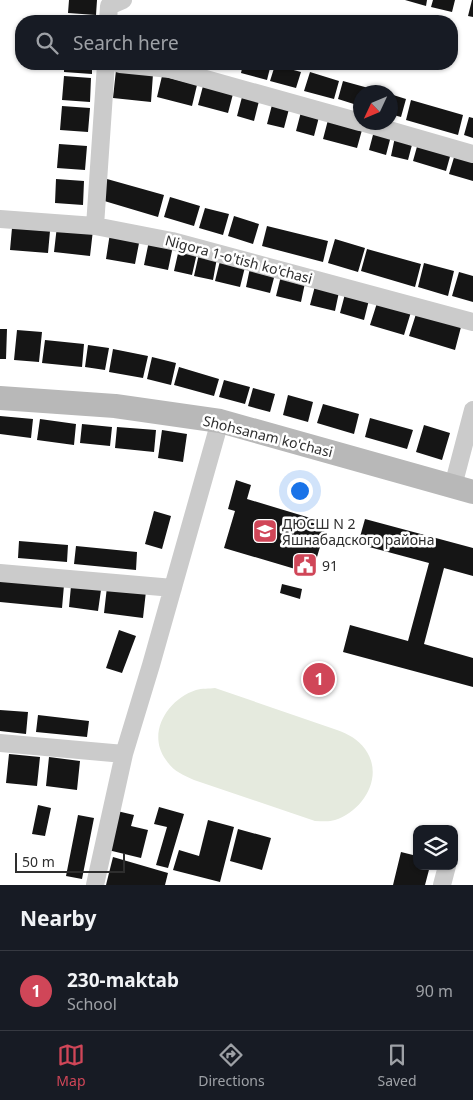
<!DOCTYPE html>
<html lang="en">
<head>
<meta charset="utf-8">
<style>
  :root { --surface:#171b24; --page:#242831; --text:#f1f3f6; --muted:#9ea1a6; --line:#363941; --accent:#d04658 }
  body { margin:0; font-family:"Noto Sans",sans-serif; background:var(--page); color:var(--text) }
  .controls { position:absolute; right:15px; bottom:15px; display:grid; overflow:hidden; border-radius:10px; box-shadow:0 1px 4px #0004 }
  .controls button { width:45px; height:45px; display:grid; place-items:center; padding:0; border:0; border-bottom:1px solid var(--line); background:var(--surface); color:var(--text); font:25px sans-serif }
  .compass { position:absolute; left:353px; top:85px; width:45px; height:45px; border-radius:50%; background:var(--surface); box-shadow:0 1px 4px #0004; rotate:226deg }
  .scale { position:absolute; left:15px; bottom:12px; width:110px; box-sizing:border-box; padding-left:5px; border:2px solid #2e2e2e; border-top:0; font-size:14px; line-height:18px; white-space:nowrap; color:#2e2e2e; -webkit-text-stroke:4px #fff; paint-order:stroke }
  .you { position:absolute; left:299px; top:490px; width:18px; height:18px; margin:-12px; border:4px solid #fff; border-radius:50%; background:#1a73e8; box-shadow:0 0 0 8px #1a73e833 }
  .badge { display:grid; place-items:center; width:32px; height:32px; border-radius:50%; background:var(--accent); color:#fff; font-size:16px; font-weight:700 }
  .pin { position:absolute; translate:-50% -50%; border:2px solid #fff; box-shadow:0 1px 5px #0006 }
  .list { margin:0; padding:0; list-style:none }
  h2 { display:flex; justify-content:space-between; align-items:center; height:65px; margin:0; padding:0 20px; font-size:21px }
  h2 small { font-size:16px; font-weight:400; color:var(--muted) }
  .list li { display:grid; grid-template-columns:32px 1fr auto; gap:15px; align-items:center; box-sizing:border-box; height:80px; padding:0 20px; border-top:1px solid var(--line) }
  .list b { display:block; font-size:19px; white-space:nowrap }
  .list p { margin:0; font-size:16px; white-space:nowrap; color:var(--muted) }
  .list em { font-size:16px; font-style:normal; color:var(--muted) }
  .icon { flex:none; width:28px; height:28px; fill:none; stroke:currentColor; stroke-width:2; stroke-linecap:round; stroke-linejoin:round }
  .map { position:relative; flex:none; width:473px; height:885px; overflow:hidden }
  .search { position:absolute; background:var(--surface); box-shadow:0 1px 4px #0004; left:15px; right:15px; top:15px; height:55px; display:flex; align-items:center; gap:12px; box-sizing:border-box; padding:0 18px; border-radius:20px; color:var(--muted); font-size:19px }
  .sheet { height:145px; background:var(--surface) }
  nav { display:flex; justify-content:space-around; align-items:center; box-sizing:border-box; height:70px; border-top:1px solid var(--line); background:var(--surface); font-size:14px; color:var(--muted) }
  nav a { display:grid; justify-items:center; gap:2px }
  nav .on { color:var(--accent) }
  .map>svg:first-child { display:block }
  .green { fill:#e5eade }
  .building { fill:#151515 }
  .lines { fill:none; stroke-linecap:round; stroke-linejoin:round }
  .street { stroke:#cbcbcb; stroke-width:18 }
  .secondary { stroke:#b8b8b8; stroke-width:24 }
  .labels { text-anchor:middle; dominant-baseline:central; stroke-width:5; stroke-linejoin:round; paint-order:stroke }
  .street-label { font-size:14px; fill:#2e2e2e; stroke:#fff }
  .poi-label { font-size:14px; fill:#2e2e2e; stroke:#fff; text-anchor:start }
</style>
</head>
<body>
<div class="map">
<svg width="473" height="885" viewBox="0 0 473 885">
  <rect width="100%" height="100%" fill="#fff"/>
  <path class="green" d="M 215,688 L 337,730 C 348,734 358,739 365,749 C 385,776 363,811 335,820 C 329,822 322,821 315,821 L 194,780 C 183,775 173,771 166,760 C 146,733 168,699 196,690 C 202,688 209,689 215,688 Z"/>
  <path class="building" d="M 69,0 L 97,0 L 96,15 L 68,13 Z
    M 405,0 L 427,0 L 426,6 Z
    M 433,0 L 455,0 L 452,12 L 431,7 Z
    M 472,0 L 473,0 L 473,17 L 468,16 Z
    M 64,64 L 92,64 L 92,74 L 64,72 Z
    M 211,64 L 227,64 L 226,70 L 210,66 Z
    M 243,64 L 271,64 L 267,80 L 241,73 Z
    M 275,65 L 301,72 L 296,88 L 270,81 Z
    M 116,70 L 153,74 L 151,102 L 113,98 Z
    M 310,72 L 339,81 L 334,99 L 304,91 Z
    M 64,76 L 91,78 L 90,102 L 62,100 Z
    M 162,76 L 197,85 L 192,106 L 157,97 Z
    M 343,81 L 372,89 L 371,92 L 360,92 L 360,106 L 338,99 Z
    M 203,86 L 233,94 L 228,113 L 198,105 Z
    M 390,94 L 406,99 L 401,117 L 390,114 Z
    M 242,97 L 259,101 L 254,121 L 237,116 Z
    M 411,100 L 463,115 L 458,135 L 406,120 Z
    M 272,105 L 289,109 L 284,128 L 267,124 Z
    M 62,106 L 90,108 L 88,132 L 60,130 Z
    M 301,112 L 319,117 L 314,136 L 296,131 Z
    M 469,117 L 473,118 L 473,138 L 464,135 Z
    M 328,120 L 362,130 L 357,148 L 323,139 Z
    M 374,131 L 391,136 L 386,155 L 369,150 Z
    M 395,137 L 413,141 L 408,160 L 391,156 Z
    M 418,143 L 451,153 L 446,171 L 413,161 Z
    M 59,144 L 87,146 L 85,170 L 57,168 Z
    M 455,154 L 473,159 L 473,181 L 449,174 Z
    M 56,179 L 84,181 L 83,205 L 55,203 Z
    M 107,179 L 164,195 L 158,217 L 101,200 Z
    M 170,197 L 200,206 L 194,226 L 164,217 Z
    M 205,208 L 229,214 L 223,235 L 199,228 Z
    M 234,216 L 259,224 L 253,244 L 228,236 Z
    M 57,226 L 93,230 L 90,256 L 54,252 Z
    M 267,226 L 328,241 L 323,262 L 262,246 Z
    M 12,228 L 50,231 L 48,253 L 10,250 Z
    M 110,233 L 140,238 L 135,264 L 106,259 Z
    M 335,239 L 365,248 L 358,272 L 328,263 Z
    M 149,241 L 173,246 L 168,270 L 144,265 Z
    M 179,249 L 197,253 L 192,275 L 174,271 Z
    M 367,249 L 421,264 L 415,287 L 361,271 Z
    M 199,254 L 217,258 L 213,280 L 194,276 Z
    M 220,261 L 245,267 L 240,287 L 215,281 Z
    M 424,263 L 454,271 L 448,296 L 418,287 Z
    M 250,268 L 275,274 L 270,293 L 246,287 Z
    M 459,272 L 473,276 L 473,302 L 452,296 Z
    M 281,276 L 305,283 L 301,302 L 276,296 Z
    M 315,286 L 339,292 L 335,311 L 310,305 Z
    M 345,294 L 369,300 L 364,320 L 340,313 Z
    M 377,303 L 411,312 L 404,335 L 370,325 Z
    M 416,314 L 461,327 L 455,350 L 409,336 Z
    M 0,329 L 7,329 L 6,359 L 0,359 Z
    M 17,330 L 42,332 L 39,362 L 14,360 Z
    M 45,340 L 84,344 L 82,367 L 42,363 Z
    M 88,345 L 109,348 L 105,370 L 85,367 Z
    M 113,349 L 148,356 L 143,378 L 109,372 Z
    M 152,357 L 176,363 L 171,385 L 147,379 Z
    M 179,367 L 219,379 L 214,396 L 174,385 Z
    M 224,380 L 250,387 L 245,404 L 219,397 Z
    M 253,388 L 275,394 L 270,412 L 248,406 Z
    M 288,395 L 313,402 L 308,422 L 283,415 Z
    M 323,404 L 359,414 L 354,434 L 317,423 Z
    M 0,416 L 33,419 L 31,438 L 0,434 Z
    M 370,418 L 413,430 L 407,449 L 365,437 Z
    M 40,419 L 76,424 L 74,445 L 37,440 Z
    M 82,424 L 112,427 L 110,446 L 80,443 Z
    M 424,425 L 450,433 L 442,460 L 416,452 Z
    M 117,427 L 156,430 L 154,452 L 115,448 Z
    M 162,430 L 187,434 L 183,462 L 158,458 Z
    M 236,480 L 251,485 L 247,499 L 327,523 L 312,574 L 224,548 L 235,511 L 228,509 Z
    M 154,511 L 171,516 L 162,549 L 145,544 Z
    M 365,519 L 473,548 L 473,576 L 444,568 L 424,644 L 473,658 L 473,687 L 343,652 L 350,625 L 408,641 L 429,563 L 358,544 Z
    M 19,541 L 68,545 L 67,562 L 18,558 Z
    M 76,546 L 137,552 L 136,570 L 74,564 Z
    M 0,578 L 64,585 L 62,608 L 0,602 Z
    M 282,584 L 302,589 L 300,599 L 280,593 Z
    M 71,586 L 101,590 L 98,611 L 69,607 Z
    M 107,587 L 146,591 L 143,618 L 104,613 Z
    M 119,630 L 136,636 L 122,673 L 106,668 Z
    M 0,710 L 28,712 L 26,734 L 0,731 Z
    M 38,715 L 89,721 L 87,737 L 36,732 Z
    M 9,754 L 40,757 L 37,786 L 6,783 Z
    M 49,757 L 80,761 L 77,790 L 46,786 Z
    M 38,805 L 51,808 L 45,836 L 32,834 Z
    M 159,807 L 184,814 L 168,868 L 156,865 L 167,827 L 154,824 Z
    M 117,811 L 134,815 L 131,826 L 148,830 L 141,858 L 108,850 Z
    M 78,815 L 94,818 L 82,879 L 66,876 Z
    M 208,820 L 234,827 L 220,882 L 173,870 L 179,850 L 199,856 Z
    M 238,829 L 271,838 L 262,870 L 230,861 Z
    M 401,852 L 417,856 L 417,866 L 430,866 L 425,885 L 393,885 Z
    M 113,857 L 168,873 L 165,885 L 106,885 Z"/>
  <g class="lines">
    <path class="street" d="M 108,21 L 109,6 L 123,0
      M 120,64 L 170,69 L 360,122
      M 361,122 L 473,154
      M 0,219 L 95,226 L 172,241 L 473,322
      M 95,226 L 106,64
      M 453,486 L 473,410
      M 0,573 L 173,588
      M 0,743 L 124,754
      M 95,885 L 124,754 L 151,665 L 220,421
      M 442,885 L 447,866"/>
    <path class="secondary" d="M 0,398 L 115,406 L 220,421 L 473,492"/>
  </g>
  <defs>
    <symbol id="school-square" viewBox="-11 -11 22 22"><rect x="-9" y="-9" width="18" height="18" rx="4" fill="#d04658" stroke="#fff"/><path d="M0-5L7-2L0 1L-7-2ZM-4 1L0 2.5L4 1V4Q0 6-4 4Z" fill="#fff"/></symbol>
    <symbol id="civic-square" viewBox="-11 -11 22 22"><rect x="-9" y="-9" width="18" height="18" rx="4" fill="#d04658" stroke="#fff"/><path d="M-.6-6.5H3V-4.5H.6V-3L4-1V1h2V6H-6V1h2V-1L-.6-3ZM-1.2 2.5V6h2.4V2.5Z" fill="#fff"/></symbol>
  </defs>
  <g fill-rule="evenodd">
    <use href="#school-square" x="251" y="517" width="28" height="28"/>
    <use href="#civic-square" x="291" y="551" width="28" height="28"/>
  </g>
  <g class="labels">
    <g class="street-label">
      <text transform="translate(239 259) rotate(15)">Nigora 1-o'tish ko'chasi</text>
      <text transform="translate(268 436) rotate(14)">Shohsanam ko'chasi</text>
    </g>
    <g class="poi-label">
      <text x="282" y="523">ДЮСШ N 2<tspan x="282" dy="16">Яшнабадского района</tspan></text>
      <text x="322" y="565">91</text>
    </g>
  </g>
</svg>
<div class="controls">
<button><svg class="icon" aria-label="layers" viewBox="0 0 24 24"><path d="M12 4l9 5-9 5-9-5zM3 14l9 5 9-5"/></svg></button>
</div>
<svg class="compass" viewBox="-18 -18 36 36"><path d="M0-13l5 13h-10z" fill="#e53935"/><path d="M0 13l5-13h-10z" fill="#9ea1a6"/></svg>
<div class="scale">50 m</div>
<div class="you"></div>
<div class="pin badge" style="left:319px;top:679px">1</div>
<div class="search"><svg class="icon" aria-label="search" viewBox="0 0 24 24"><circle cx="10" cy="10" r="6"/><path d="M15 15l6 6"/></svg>Search here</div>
</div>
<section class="sheet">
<h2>Nearby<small></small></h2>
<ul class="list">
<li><span class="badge">1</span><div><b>230-maktab</b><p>School</p></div><em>90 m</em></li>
</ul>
</section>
<nav>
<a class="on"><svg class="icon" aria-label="map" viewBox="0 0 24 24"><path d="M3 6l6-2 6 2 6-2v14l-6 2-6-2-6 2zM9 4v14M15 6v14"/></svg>Map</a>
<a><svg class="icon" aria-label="directions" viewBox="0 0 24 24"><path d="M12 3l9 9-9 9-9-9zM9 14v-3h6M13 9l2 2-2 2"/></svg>Directions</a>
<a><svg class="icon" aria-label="saved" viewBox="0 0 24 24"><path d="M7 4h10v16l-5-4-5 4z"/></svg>Saved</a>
</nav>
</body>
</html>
